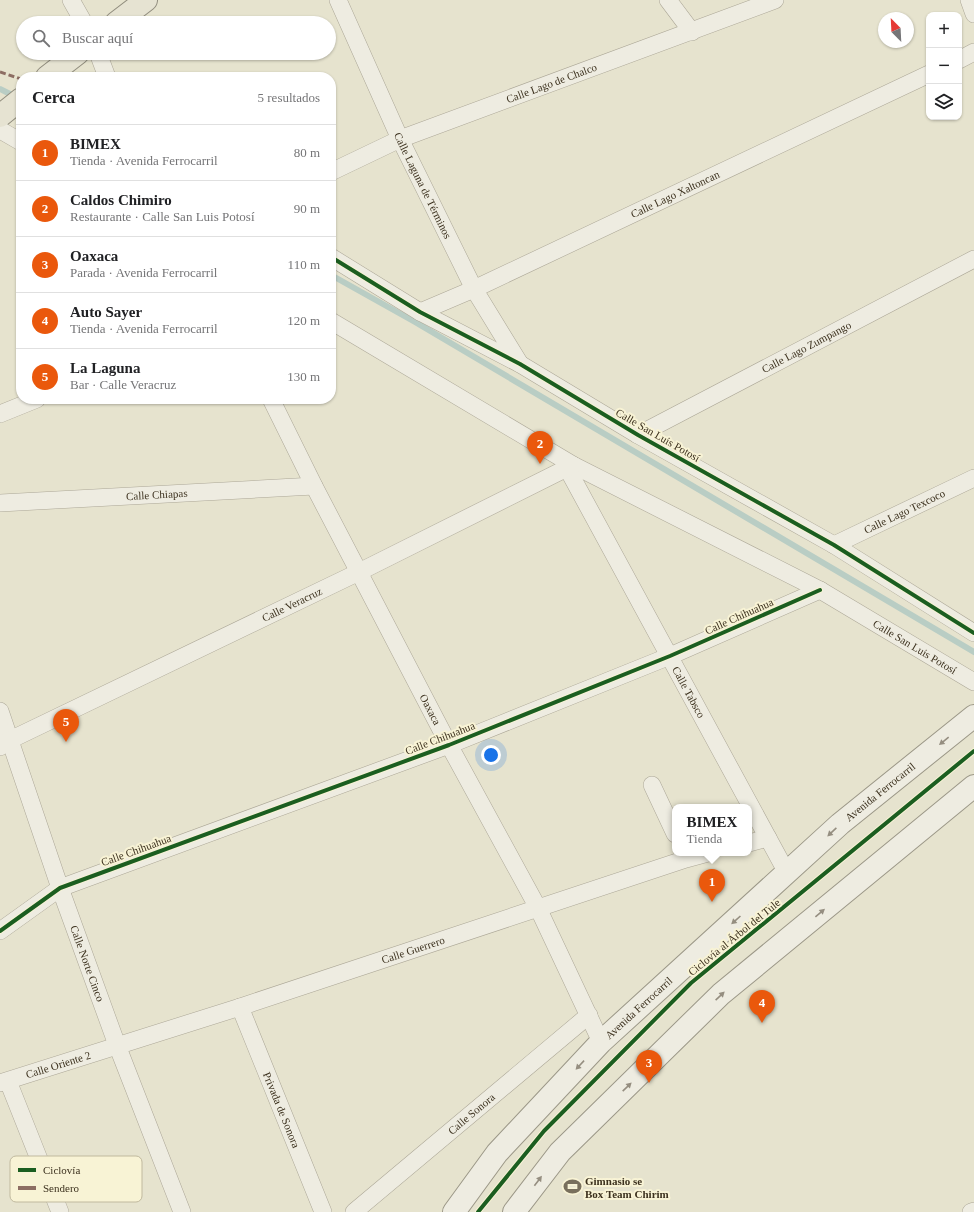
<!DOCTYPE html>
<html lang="es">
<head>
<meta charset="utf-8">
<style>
  :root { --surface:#fff; --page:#f6f6f6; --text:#202124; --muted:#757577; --line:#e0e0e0; --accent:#ea580c }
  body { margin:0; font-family:"Times New Roman",serif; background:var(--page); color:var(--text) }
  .controls { position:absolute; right:12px; top:12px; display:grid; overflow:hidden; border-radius:8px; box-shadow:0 1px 3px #0004 }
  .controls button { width:36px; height:36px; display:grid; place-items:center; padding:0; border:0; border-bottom:1px solid var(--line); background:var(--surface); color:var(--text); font:20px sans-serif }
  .compass { position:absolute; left:878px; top:12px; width:36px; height:36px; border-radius:50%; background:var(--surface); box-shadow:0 1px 3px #0004; rotate:336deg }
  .you { position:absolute; left:491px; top:755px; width:14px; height:14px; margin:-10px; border:3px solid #fff; border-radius:50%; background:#1a73e8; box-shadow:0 0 0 6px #1a73e833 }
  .badge { display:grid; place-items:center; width:26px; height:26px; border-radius:50%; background:var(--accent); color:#fff; font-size:13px; font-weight:700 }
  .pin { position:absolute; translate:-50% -33px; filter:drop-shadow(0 1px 2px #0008) }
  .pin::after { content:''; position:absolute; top:21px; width:14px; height:12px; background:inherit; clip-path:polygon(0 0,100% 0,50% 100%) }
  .popup { position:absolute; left:672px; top:804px; width:80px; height:52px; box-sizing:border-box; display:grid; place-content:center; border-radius:8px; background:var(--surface); filter:drop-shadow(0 1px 3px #0005); font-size:13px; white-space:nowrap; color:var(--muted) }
  .popup b { font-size:15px; color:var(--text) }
  .popup::after { content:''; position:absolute; left:50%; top:100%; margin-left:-8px; border:8px solid transparent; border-top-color:var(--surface) }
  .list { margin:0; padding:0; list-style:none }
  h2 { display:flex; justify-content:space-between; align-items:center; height:52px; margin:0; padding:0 16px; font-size:17px }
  h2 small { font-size:13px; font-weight:400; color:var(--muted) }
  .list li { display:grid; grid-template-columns:26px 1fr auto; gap:12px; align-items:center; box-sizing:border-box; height:56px; padding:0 16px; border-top:1px solid var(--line) }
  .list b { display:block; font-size:15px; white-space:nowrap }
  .list p { margin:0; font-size:13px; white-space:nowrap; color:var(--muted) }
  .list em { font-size:13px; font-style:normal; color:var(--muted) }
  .icon { flex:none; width:22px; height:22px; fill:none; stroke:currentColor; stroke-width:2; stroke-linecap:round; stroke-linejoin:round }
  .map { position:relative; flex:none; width:974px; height:1212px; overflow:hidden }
  .search { position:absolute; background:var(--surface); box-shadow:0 1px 3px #0004; left:16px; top:16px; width:320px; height:44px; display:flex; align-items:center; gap:10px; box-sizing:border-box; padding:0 14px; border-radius:22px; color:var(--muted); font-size:15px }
  .panel { position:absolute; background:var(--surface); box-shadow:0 1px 3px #0004; left:16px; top:72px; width:320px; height:332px; border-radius:16px }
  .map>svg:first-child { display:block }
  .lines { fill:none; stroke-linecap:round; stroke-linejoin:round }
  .stream { stroke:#b9cdc4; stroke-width:6 }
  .minor-casing { stroke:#aca797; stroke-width:18 }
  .secondary-casing { stroke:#9b9787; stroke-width:24 }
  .primary-casing { stroke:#918d7e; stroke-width:24 }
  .minor { stroke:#eeece1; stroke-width:17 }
  .secondary { stroke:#eeece1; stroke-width:22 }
  .primary { stroke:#e6e3d2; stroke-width:22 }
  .quiet { stroke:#8d6e63; stroke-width:3; stroke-dasharray:6 3; stroke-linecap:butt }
  .cycleway-casing { stroke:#f8f3d5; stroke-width:6 }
  .cycleway { stroke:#1b5e20; stroke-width:4 }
  .oneway { fill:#958e80 }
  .labels { text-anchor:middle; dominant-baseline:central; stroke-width:4; stroke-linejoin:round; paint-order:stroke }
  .street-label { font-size:11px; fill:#3c311e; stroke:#f8f3d5 }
  .poi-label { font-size:11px; font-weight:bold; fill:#3c311e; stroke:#f8f3d5; text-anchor:start }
  .key { fill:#f8f3d5; stroke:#c0b99e; stroke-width:1 }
  .key-label { font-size:11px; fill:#3c311e }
</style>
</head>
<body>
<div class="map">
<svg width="974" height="1212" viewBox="0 0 974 1212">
  <rect width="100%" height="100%" fill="#e6e3ce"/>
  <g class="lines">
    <path class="stream" d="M 0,89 L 16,97
      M 331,275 L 415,322 L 974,652"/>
    <defs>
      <g id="minor">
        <path d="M 71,0 L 84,23"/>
        <path id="s1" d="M 338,0 L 400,139 L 474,289 L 520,364"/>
        <path d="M 668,0 L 692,32"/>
        <path d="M 969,0 L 974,14"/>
        <path d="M 98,53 L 107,77"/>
        <path d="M 959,60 L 974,52"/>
        <path d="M 0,130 L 21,142"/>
        <path id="s2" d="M 331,172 L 400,139 L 775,0"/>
        <path d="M 331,257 L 420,312 L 520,364 L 638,435 L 834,545 L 974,633"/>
        <path id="s3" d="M 420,312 L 474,289 L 929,74"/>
        <path id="s4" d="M 331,321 L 573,465 L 820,590 L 974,682"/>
        <path id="s5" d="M 271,399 L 314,486 L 449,745 L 538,908 L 601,1042"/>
        <path d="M 0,414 L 37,399"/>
        <path id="s6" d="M 638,435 L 974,259"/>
        <path id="s7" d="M 567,468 L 787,873"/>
        <path id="s8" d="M 0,503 L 314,486"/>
        <path id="s9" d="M 834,545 L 974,478"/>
        <path id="s10" d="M 0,711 L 60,888 L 117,1045 L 182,1212"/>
        <path id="s11" d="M 0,747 L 10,740 L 359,572 L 573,465"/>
        <path d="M 652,785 L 675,834"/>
        <path d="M 749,843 L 768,838"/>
        <path d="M 0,931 L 60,888 L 449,745 L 670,656 L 820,590"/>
        <path id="s12" d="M 240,1007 L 323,1212"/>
        <path d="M 8,1081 L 60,1212"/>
        <path id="s13" d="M 0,1083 L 240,1007 L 686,859 L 708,853"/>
        <path id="s14" d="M 354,1212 L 589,1015"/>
        <path d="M 971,1212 L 974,1211"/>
      </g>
      <g id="secondary">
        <path id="s15" d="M 454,1212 L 497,1153 L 601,1042 L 840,824 L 974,716"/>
        <path d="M 514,1212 L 560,1152 L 721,994 L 974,786"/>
      </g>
      <path id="primary" d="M 116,23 L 146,0
        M 47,77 L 78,53
        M 0,116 L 21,99"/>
    </defs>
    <use href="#minor" class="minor-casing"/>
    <use href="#secondary" class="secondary-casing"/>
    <use href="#primary" class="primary-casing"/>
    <use href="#minor" class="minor"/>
    <use href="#secondary" class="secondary"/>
    <use href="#primary" class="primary"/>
    <path class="quiet" d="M 0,72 L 21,79"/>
    <defs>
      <path id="cycleway" d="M 331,257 L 420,312 L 520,364 L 638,435 L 834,545 L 974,633
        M 0,931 L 60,888 L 449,745 L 670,656 L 820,590
        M 478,1212 L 544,1131 L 691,983 L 974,751"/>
    </defs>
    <use href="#cycleway" class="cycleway-casing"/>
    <use href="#cycleway" class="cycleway"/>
  </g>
  <defs><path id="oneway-solid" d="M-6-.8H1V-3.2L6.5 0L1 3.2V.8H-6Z"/></defs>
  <g class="oneway">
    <use href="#oneway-solid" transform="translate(944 741) rotate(141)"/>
    <use href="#oneway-solid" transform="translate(832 832) rotate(137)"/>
    <use href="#oneway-solid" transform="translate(820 913) rotate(-40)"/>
    <use href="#oneway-solid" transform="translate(736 920) rotate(138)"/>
    <use href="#oneway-solid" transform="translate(720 996) rotate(-43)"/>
    <use href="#oneway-solid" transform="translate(580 1065) rotate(133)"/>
    <use href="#oneway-solid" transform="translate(627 1087) rotate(-44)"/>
    <use href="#oneway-solid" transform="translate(538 1181) rotate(-53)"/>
  </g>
  <defs>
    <symbol id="stadium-bare" viewBox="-9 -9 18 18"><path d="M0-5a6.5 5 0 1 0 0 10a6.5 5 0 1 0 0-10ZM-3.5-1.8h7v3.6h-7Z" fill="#786f5c" stroke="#f8f3d5" stroke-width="2.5" paint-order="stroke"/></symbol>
  </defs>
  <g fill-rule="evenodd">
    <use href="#stadium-bare" x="560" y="1174" width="25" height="25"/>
  </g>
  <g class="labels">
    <g class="street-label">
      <text stroke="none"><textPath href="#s2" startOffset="238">Calle Lago de Chalco</textPath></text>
      <text stroke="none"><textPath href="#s1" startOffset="204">Calle Laguna de Términos</textPath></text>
      <text stroke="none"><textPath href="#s3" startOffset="281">Calle Lago Xaltoncan</textPath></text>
      <text stroke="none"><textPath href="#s6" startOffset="190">Calle Lago Zumpango</textPath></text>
      <text transform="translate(658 435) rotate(30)">Calle San Luis Potosí</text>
      <text stroke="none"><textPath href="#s8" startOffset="157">Calle Chiapas</textPath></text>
      <text stroke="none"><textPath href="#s9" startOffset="78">Calle Lago Texcoco</textPath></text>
      <text stroke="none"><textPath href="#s11" startOffset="325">Calle Veracruz</textPath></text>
      <text transform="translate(739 616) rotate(-24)">Calle Chihuahua</text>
      <text stroke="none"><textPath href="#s4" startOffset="669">Calle San Luis Potosí</textPath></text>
      <text stroke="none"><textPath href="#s7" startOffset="255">Calle Tabsco</textPath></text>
      <text stroke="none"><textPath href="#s5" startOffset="349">Oaxaca</textPath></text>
      <text transform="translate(440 738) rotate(-21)">Calle Chihuahua</text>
      <text stroke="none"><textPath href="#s15" startOffset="600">Avenida Ferrocarril</textPath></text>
      <text transform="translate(136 850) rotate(-20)">Calle Chihuahua</text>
      <text transform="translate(734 937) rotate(-39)">Ciclovía al Árbol del Tule</text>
      <text stroke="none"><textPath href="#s13" startOffset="434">Calle Guerrero</textPath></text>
      <text stroke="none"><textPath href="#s10" startOffset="267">Calle Norte Cinco</textPath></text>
      <text stroke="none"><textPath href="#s15" startOffset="276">Avenida Ferrocarril</textPath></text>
      <text stroke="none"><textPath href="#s13" startOffset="61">Calle Oriente 2</textPath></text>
      <text stroke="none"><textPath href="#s12" startOffset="111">Privada de Sonora</textPath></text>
      <text stroke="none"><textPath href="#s14" startOffset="153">Calle Sonora</textPath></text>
    </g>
    <g class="poi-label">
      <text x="585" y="1181">Gimnasio se<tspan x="585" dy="13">Box Team Chirim</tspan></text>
    </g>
  </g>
  <rect x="10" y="1156" width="132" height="46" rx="6" class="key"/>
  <rect x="18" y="1168" width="18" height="4" fill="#1b5e20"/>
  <rect x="18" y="1186" width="18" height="4" fill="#8d6e63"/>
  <g class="key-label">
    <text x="43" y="1174">Ciclovía</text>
    <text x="43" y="1192">Sendero</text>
  </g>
</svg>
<div class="controls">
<button>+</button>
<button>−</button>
<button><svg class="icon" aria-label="layers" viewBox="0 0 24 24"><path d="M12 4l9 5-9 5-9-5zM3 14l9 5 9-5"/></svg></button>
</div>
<svg class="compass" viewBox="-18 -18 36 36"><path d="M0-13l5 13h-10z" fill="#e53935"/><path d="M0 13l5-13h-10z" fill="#757577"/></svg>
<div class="you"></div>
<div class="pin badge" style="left:712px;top:902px">1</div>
<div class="popup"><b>BIMEX</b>Tienda</div>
<div class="pin badge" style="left:540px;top:464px">2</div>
<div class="pin badge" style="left:649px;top:1083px">3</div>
<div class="pin badge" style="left:762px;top:1023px">4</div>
<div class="pin badge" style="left:66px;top:742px">5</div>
<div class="search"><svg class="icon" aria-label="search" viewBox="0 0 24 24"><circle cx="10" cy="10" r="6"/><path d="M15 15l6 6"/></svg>Buscar aquí</div>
<section class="panel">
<h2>Cerca<small>5 resultados</small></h2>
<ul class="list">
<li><span class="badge">1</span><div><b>BIMEX</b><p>Tienda · Avenida Ferrocarril</p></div><em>80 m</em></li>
<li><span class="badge">2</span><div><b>Caldos Chimiro</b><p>Restaurante · Calle San Luis Potosí</p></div><em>90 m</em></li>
<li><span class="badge">3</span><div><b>Oaxaca</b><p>Parada · Avenida Ferrocarril</p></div><em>110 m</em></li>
<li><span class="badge">4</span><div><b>Auto Sayer</b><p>Tienda · Avenida Ferrocarril</p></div><em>120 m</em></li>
<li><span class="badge">5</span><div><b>La Laguna</b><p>Bar · Calle Veracruz</p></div><em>130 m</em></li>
</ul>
</section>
</div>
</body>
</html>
